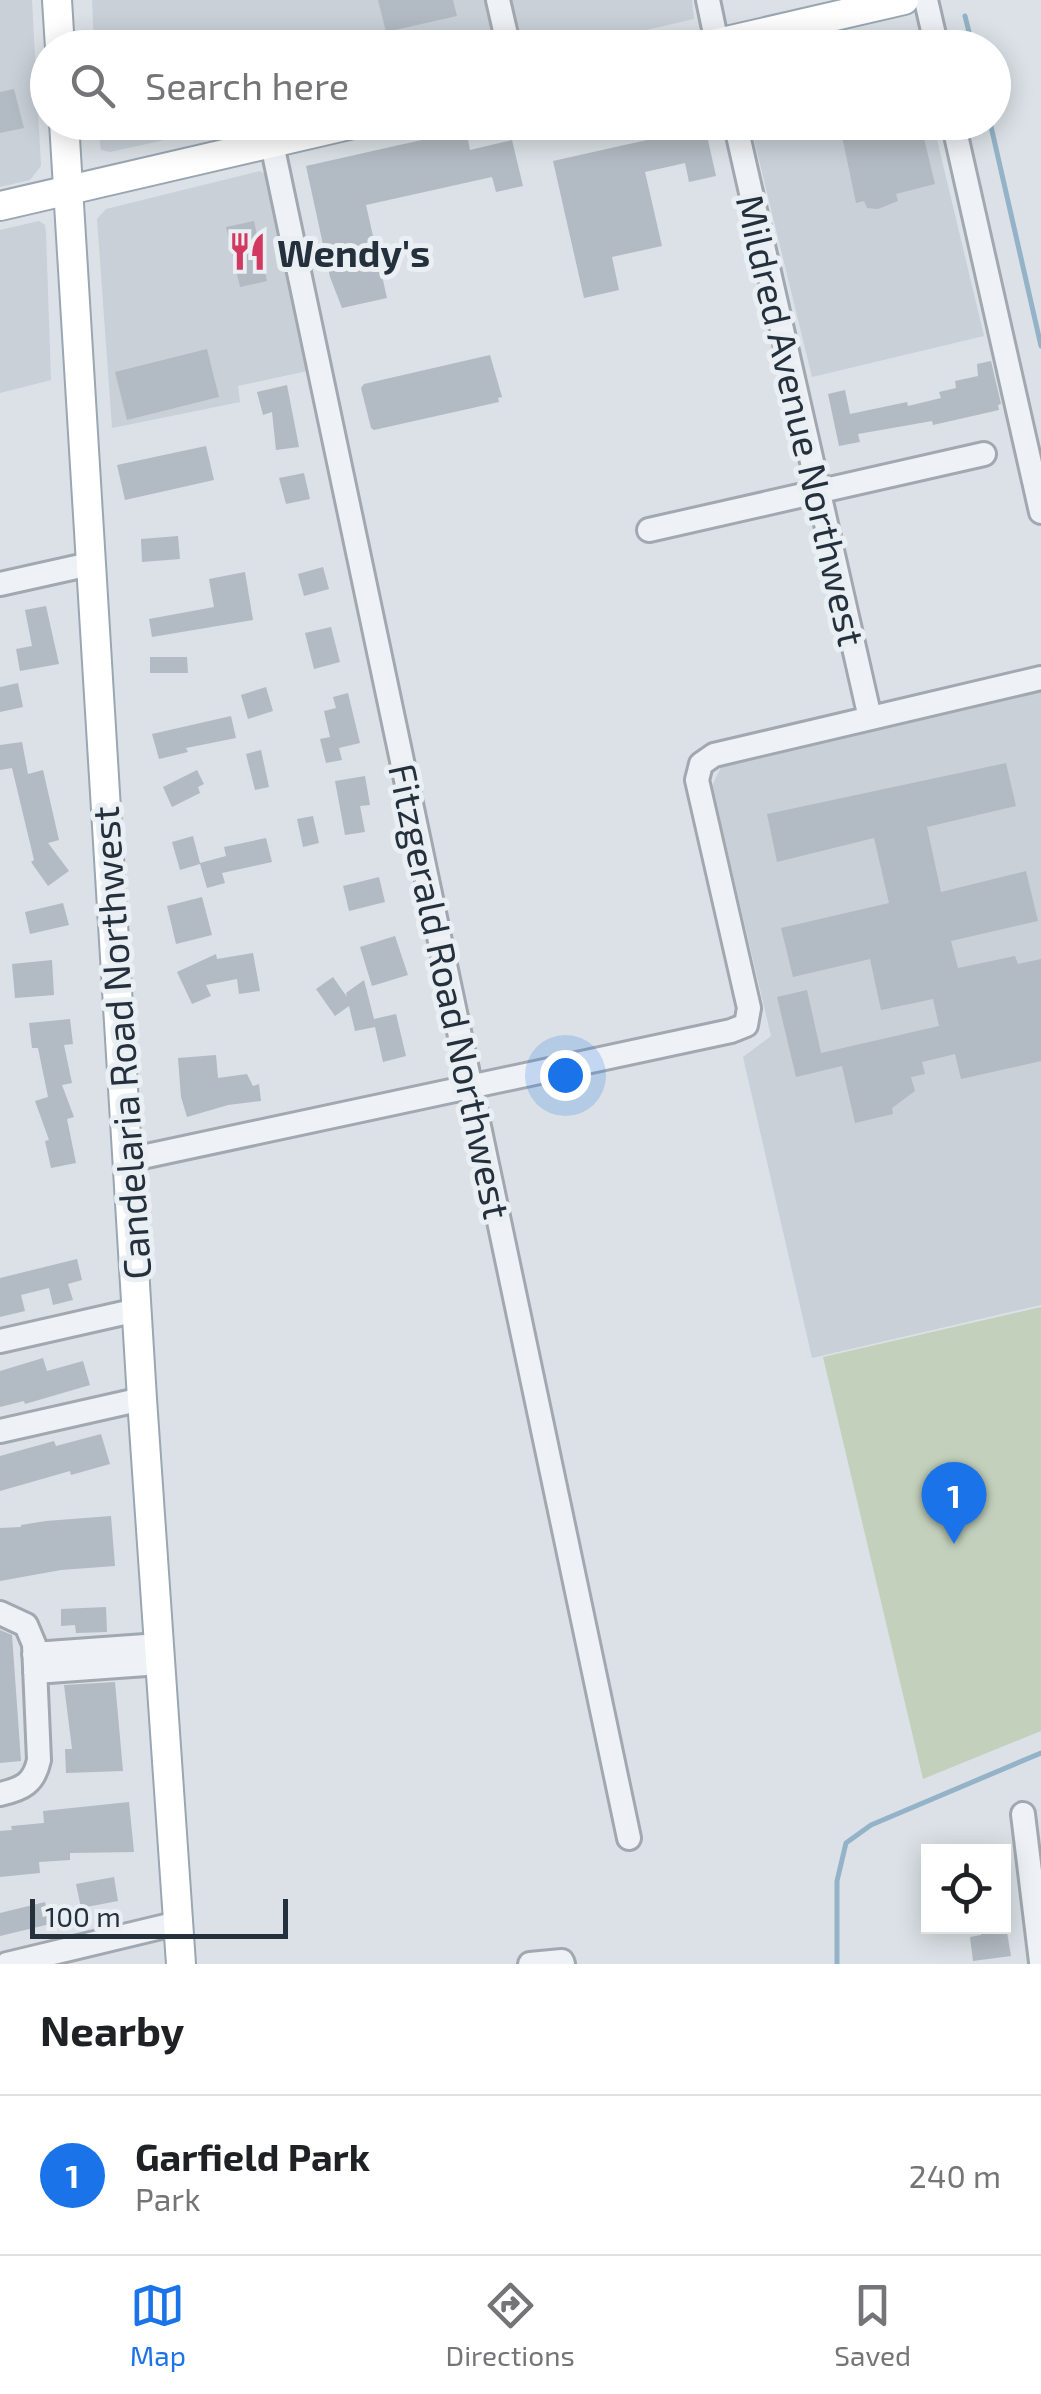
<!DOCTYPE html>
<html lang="en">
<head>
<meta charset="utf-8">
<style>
  :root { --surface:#fff; --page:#f2f2f2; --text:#202124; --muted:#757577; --line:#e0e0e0; --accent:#1a73e8 }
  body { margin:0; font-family:"Exo 2",sans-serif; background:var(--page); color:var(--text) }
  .controls { position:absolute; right:30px; bottom:30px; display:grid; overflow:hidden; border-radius:0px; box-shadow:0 5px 25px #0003 }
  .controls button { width:90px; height:90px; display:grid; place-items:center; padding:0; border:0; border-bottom:2px solid var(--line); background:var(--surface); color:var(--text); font:50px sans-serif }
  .scale { position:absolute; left:30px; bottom:25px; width:258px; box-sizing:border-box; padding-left:10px; border:5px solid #25303d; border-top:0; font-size:28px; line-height:35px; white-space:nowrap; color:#25303d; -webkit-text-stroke:8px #eaeff4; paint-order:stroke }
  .you { position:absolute; left:565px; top:1075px; width:35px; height:35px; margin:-25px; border:8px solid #fff; border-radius:50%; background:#1a73e8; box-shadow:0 0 0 15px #1a73e833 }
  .badge { display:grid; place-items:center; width:65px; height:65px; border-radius:50%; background:var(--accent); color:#fff; font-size:32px; font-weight:700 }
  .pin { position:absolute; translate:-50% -82px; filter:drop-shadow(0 2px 5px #0008) }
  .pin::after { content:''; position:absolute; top:52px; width:35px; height:30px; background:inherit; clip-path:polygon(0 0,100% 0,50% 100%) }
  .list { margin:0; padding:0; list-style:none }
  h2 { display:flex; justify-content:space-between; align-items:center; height:130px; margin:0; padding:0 40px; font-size:42px }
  h2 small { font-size:32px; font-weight:400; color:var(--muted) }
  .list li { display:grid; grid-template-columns:65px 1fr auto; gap:30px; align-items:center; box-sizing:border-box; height:160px; padding:0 40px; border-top:2px solid var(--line) }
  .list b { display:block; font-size:38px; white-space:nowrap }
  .list p { margin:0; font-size:32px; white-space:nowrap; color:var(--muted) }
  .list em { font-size:32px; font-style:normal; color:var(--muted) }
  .icon { flex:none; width:55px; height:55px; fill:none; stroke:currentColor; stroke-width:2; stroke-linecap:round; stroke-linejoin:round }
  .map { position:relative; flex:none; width:1041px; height:1964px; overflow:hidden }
  .search { position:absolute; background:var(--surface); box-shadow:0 5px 25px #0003; left:30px; right:30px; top:30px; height:110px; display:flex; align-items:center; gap:25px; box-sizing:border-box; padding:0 35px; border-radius:55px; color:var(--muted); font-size:38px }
  .sheet { height:290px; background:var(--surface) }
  nav { display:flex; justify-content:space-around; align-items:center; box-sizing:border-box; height:140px; border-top:2px solid var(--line); background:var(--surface); font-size:28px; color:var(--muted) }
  nav a { display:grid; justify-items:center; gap:5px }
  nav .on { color:var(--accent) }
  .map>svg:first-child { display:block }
  .built { fill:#c9d0d8 }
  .green { fill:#c3d1bc }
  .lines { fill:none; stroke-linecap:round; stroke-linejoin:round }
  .stream { stroke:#94b3c8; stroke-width:5 }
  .building { fill:#b2bac3 }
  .minor-casing { stroke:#a1a8b0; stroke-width:28 }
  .major-casing { stroke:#9aa6b2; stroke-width:32 }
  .minor { stroke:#eef1f5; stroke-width:22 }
  .major { stroke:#fff; stroke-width:28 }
  .labels { text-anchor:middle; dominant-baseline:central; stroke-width:10; stroke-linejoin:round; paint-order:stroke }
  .poi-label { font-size:38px; font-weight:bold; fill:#25303d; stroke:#eaeff4; text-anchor:start }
  .street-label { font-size:38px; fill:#25303d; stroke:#eaeff4 }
</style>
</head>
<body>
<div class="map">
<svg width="1041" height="1964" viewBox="0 0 1041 1964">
  <rect width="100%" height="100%" fill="#dbe1e6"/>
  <path class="built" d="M 0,0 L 32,0 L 41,166 L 30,180 L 0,187 Z
    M 92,0 L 490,0 L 501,47 L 94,47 Z
    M 506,0 L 692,0 L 694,19 L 572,47 L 517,47 Z
    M 910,30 L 914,47 L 838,47 Z
    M 97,123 L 97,122 L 242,123 L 110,152 L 101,150 Z
    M 750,123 L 933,123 L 984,336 L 812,377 Z
    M 260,171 L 269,176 L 312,370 L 238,386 L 240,402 L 112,428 L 97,219 L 106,209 Z
    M 39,221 L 45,225 L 46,232 L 51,380 L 0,393 L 0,230 Z
    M 1041,691 L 1041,1305 L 812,1358 L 743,1057 L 771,1036 L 712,786 L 722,765 Z"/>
  <path class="green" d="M 1041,1307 L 1041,1731 L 923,1779 L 823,1357 Z"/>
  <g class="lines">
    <path class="stream" d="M 965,16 L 973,48
      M 990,122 L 1041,346
      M 837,1964 L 837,1881 L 846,1843 L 871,1825 L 1041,1753"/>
  </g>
  <path class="building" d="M 378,0 L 453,0 L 457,16 L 386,32 Z
    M 14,89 L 24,128 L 0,133 L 0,92 Z
    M 839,122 L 920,122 L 935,184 L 896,194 L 898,201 L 878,209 L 867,208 L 864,201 L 856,203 Z
    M 705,127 L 716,176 L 689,182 L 685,163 L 645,172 L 662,246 L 612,257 L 619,290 L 584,298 L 553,161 Z
    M 466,130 L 470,150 L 512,140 L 523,186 L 496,192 L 492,177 L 366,205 L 387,298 L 342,308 L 330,277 L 306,166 Z
    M 254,221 L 267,281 L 240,287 L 226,227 Z
    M 207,349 L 219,397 L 127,420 L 115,372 Z
    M 490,355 L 502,397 L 498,398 L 499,402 L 374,430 L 371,428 L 361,388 L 364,384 Z
    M 991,361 L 1001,404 L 998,405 L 999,410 L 933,425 L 932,421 L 858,434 L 860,442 L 839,446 L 828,394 L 845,390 L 850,414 L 907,402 L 908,406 L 941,398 L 939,392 L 956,388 L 955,381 L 978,376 L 977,364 Z
    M 287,385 L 299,447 L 276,450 L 272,412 L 263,415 L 257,392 Z
    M 206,446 L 214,480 L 125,500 L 117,465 Z
    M 304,473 L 310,499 L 286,504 L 279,478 Z
    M 178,536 L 180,559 L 142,562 L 141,539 Z
    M 323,567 L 329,589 L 304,596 L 298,574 Z
    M 245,572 L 253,620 L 152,637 L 149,619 L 214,607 L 209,579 Z
    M 46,606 L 59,664 L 20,671 L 16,649 L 32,646 L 25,610 Z
    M 331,627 L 340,662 L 314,669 L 305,633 Z
    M 150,657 L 187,657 L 188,673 L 150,673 Z
    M 18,683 L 23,707 L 0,712 L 0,687 Z
    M 266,687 L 273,711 L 248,719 L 241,695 Z
    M 348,693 L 360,743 L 339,748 L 342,760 L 326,763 L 320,739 L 330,737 L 324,711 L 336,708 L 333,697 Z
    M 231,716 L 236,738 L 186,748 L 188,752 L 159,759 L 152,734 Z
    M 22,742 L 28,774 L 43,770 L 59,840 L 48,843 L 69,871 L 48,886 L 31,862 L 34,860 L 12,768 L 0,770 L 0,745 Z
    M 261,750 L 269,787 L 255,790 L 246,754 Z
    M 1006,763 L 1016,806 L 927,827 L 941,892 L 1026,871 L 1038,921 L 951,941 L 958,968 L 1015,956 L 1018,964 L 1041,959 L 1041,1061 L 961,1079 L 955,1054 L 922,1062 L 925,1074 L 911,1077 L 915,1091 L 892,1108 L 893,1114 L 855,1123 L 842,1066 L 796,1077 L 777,997 L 807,990 L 821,1053 L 939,1026 L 933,999 L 881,1010 L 870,959 L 793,977 L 781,928 L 889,903 L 874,838 L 777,862 L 767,814 Z
    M 197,770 L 204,784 L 198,787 L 200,793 L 172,807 L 163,787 Z
    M 365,776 L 370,805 L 360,806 L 365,832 L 345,835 L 335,781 Z
    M 313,816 L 319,843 L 303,847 L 297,819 Z
    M 193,836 L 200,863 L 226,856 L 224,847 L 266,838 L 272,862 L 222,873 L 225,883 L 207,888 L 200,864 L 180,870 L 172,842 Z
    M 379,877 L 385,902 L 349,911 L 343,886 Z
    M 202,897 L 212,935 L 176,944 L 167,906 Z
    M 63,903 L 69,925 L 30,934 L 25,912 Z
    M 395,936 L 408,975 L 372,986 L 360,947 Z
    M 253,953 L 260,991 L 239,994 L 237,979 L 206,985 L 211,996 L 192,1004 L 177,972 L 216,954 L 217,959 Z
    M 52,960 L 54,995 L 15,998 L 12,964 Z
    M 333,977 L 347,997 L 346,993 L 364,980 L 374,1019 L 396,1014 L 406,1056 L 383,1062 L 375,1027 L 355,1031 L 349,1006 L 335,1016 L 316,989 Z
    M 70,1019 L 73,1044 L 64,1045 L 72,1083 L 62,1085 L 74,1117 L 67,1119 L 76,1163 L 51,1168 L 45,1141 L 49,1140 L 35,1101 L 48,1097 L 38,1048 L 32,1048 L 29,1023 Z
    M 216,1055 L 218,1078 L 247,1074 L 253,1086 L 259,1084 L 261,1101 L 228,1105 L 187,1117 L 181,1097 L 178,1058 Z
    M 77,1259 L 82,1280 L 68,1284 L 73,1300 L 53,1305 L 49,1288 L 21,1295 L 25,1311 L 0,1317 L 0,1278 Z
    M 43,1358 L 47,1371 L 83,1361 L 90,1385 L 25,1404 L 24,1401 L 0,1407 L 0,1371 Z
    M 101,1434 L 110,1464 L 71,1475 L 70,1471 L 0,1491 L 0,1456 L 54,1441 L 56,1446 Z
    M 111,1516 L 115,1566 L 61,1570 L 0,1581 L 0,1528 L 21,1527 L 21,1525 L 46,1521 Z
    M 106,1607 L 107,1632 L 76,1633 L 75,1625 L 61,1626 L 61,1609 Z
    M 0,1630 L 12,1635 L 21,1761 L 0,1763 Z
    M 115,1682 L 123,1771 L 66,1773 L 65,1749 L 72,1749 L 64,1685 Z
    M 129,1802 L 134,1852 L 70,1853 L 70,1860 L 39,1862 L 40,1873 L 0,1877 L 0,1831 L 12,1830 L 11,1826 L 44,1823 L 43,1811 Z
    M 114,1877 L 118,1901 L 81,1908 L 76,1884 Z
    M 45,1902 L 50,1924 L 0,1936 L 0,1913 Z
    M 980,1926 L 1006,1926 L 1011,1956 L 973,1961 L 970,1937 L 981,1935 Z"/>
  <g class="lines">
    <defs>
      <path id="minor" d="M 498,0 L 509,48
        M 708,0 L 718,48
        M 926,0 L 937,48
        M 735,122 L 870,718
        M 953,122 L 1041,512
        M 272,144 L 629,1838
        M 649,530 L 984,454
        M 0,584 L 90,564
        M 128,1160 L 731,1031 L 746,1025 L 749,1008 L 697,780 L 701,764 L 714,755 L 1041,678
        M 0,1341 L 137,1310
        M 0,1431 L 142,1399
        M 0,1613 L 26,1625 L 34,1644 L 39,1760 C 34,1783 23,1789 0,1794
        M 34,1654 L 159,1645
        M 35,1672 L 160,1663
        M 1023,1814 L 1041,1962
        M 7,1964 L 178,1923
        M 530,1964 L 562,1961 L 563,1964"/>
      <path id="major" d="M 57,0 L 60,48
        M 696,48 L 904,0
        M 64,122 L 142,1399 L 181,1964
        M 0,206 L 362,122"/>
    </defs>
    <use href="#minor" class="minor-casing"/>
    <use href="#major" class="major-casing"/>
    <use href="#minor" class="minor"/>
    <use href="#major" class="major"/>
  </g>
  <defs>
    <symbol id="restaurant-bare" viewBox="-9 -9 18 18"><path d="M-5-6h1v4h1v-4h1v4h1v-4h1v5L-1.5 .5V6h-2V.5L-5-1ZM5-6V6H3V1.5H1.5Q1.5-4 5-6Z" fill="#d23960" stroke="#eaeff4" stroke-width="2.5" paint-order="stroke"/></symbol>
  </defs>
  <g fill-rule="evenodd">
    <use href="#restaurant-bare" x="220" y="224" width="55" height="55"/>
  </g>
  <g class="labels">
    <g class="poi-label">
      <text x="277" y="252">Wendy's</text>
    </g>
    <g class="street-label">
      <text transform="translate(802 420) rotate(77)">Mildred Avenue Northwest</text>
      <text transform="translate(451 991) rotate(78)">Fitzgerald Road Northwest</text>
      <text transform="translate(120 1043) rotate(-94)">Candelaria Road Northwest</text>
    </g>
  </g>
</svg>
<div class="controls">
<button><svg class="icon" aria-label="locate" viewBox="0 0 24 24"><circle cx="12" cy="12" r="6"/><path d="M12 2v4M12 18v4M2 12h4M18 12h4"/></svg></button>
</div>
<div class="scale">100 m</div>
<div class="you"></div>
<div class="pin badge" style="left:954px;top:1544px">1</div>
<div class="search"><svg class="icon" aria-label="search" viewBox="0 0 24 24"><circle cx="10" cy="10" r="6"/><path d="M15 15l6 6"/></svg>Search here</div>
</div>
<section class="sheet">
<h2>Nearby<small></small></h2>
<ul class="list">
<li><span class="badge">1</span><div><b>Garfield Park</b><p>Park</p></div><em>240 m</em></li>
</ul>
</section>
<nav>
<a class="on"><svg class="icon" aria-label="map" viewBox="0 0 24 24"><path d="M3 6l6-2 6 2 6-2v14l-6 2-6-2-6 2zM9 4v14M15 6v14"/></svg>Map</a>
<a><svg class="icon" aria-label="directions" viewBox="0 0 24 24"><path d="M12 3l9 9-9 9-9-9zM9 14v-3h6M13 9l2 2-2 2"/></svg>Directions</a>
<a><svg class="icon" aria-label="saved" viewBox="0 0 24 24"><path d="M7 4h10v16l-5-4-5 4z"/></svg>Saved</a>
</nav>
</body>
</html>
